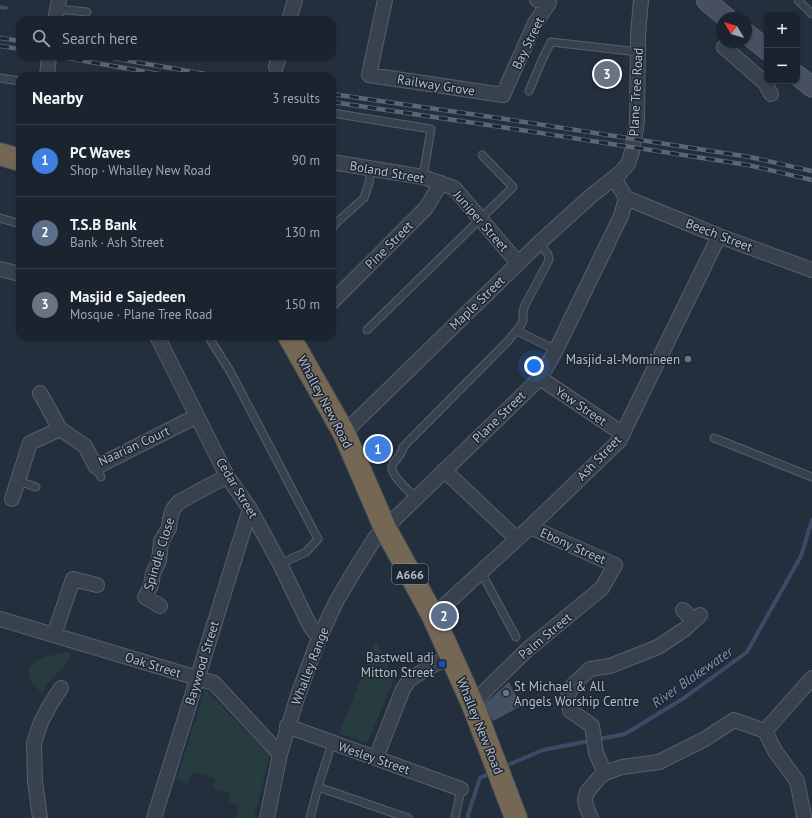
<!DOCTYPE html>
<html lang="en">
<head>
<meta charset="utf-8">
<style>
  :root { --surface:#1b232e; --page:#282f3a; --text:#f1f3f6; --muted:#a0a4aa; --line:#39404a; --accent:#db2777 }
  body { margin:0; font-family:"PT Sans",sans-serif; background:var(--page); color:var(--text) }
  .controls { position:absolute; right:12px; top:12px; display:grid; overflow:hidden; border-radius:8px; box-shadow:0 1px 3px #0004 }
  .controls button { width:36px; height:36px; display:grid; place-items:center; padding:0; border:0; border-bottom:1px solid var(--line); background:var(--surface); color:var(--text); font:20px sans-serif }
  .compass { position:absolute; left:716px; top:12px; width:36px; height:36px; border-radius:50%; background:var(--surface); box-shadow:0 1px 3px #0004; rotate:308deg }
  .you { position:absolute; left:534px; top:366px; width:14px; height:14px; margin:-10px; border:3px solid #fff; border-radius:50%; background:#1a73e8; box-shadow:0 0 0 6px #1a73e833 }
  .badge { display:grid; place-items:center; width:26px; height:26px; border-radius:50%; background:var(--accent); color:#fff; font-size:13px; font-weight:700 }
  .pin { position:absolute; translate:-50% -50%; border:2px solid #fff; box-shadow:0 1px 4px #0006 }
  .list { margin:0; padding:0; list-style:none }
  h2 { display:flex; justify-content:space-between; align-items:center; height:52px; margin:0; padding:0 16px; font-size:17px }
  h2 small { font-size:13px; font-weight:400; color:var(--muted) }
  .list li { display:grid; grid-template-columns:26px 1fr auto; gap:12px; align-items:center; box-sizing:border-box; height:72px; padding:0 16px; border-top:1px solid var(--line) }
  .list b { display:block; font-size:15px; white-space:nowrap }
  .list p { margin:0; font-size:13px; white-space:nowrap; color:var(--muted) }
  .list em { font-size:13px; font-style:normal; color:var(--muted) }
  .icon { flex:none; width:22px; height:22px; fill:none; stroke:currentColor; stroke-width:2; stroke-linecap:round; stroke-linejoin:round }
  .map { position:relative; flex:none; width:812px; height:818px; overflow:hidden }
  .search { position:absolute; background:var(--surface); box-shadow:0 1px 3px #0004; left:16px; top:16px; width:320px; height:44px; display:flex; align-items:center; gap:10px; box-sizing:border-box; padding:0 14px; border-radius:12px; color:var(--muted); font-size:15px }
  .panel { position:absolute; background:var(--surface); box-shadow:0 1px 3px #0004; left:16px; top:72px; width:320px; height:268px; border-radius:12px }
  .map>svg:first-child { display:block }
  .green { fill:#263c3f }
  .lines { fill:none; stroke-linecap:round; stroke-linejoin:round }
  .stream { stroke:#394c67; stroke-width:4 }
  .building { fill:#455162; stroke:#1f2835 }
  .lane-casing { stroke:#565f6c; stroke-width:9 }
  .street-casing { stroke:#565f6c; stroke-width:16 }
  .secondary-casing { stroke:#565f6c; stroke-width:21 }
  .highway-casing { stroke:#434c59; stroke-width:24 }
  .lane { stroke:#38414e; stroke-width:7 }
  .street { stroke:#38414e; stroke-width:14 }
  .secondary { stroke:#465061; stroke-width:19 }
  .highway { stroke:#746855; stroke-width:22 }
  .rail-casing { stroke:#5a6575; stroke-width:4.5 }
  .rail { stroke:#1d2633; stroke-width:3; stroke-dasharray:9; stroke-linecap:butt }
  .worship-dot { fill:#6b7280; stroke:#1d2633; stroke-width:1.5 }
  .transit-dot { fill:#1a4fb4; stroke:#1d2633; stroke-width:1.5 }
  .labels { text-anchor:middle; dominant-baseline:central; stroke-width:3; stroke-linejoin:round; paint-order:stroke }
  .shield { fill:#1d2633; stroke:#878f9c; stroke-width:1 }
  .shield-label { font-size:12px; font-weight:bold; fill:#b4bcc9 }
  .street-label { font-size:13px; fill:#b4bcc9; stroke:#1d2633 }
  .poi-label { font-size:13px; fill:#b4bcc9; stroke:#1d2633; text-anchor:end }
  .water-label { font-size:14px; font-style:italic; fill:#7c92b1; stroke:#1d2633 }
</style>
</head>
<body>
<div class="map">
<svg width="812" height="818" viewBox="0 0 812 818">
  <rect width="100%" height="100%" fill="#242f3e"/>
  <path class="green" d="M 376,641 L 394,679 L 367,743 L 339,733 Z
    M 63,652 C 68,651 71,654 70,659 L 48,683 L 42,694 C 39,690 35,686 32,682 C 18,660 49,657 63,652 Z
    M 205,689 L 270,755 L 254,818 L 235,818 L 239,805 L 229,802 L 231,793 L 213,789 L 215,778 L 192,772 L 187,784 L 177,779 Z"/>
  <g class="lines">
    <path class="stream" d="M 0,7 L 6,8
      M 510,764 L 543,750 L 625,734 L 684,698 L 747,652 L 801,556 L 812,520
      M 468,818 L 468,815 L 480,778 L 486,775"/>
  </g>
  <path class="building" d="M 509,681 L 522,706 L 493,722 L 483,705 Z"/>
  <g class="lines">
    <defs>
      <path id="lane" d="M 798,0 L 812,14
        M 57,9 L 87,12
        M 0,78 L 20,81
        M 529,91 L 542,60 L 551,42 L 638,52
        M 332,113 L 431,129 L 423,177
        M 0,218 L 20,224
        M 332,229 L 335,224 L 364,198 L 369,183 L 371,169
        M 367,330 L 513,187 L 482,155
        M 517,331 L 556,350
        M 208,336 L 230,371 L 318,539 L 306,552 L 280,564
        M 714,438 L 812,477
        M 96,467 L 101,477
        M 18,481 L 36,487
        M 416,498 C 410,492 390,475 392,466 C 394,461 399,458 401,453 C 402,453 403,448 403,447 L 508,341 L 521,325 L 523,321 L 523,311 L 525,305 L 549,260 L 548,254 L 539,243
        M 481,572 L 516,637
        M 318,787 L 408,818
        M 310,818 L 318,787 L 332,743
        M 455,818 L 461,789"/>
      <path id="street" d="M 385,0 L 369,75 L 503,95 L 535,23 L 549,3 L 537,0
        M 55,20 L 59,0
        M 289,20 L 295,0
        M 728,42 L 724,47 L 765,83 L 771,94
        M 276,67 L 279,56
        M 47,76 L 49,56
        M 332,162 L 423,177 L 454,188 L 518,263
        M 626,198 L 719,236 L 812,270
        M 0,269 L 20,274
        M 332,302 L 426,208 L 441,183
        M 157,336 L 227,476 L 250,509 L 280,564 L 310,626 L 319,638
        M 540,378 L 623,434
        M 40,393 L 60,429 L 85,446 L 96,467 L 197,416
        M 344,433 L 539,243 L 591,196 L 620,173 L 628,164 L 632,152 L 637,122 L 638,35 L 641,0
        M 444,470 L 517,539
        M 12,499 L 30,443 L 60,429
        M 160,606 L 145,597 L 151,586 L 153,573 L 159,561 L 161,541 L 169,528 L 170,519 L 173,509 L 179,502 L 227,476
        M 683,610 L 694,621
        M 433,616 L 530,527 L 619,441 L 719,236
        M 0,619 L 214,683 L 280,754
        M 54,635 L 73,579 L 97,585
        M 473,705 L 487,689 L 528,649 L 602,588 L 615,565 L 530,527
        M 287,726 L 461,789
        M 376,758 L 403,689 L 410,679 L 433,665 L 451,657
        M 605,773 L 596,753 L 592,726 L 584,720 L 570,711 L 568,695 L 573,685 L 590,669 L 610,666 L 658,647 L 685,629 L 700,615
        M 40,818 L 35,781 L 34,743 L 41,722 L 50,705 L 61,688
        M 154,818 L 250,509
        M 267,818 L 280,754 L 298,695 L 319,638 L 336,602 L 353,573 L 375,538 L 540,378 L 556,350 L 621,216 L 626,198 L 614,178
        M 591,818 L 586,806 L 585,800 L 587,792 L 598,779 L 605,773 L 622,767 L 659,762 L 705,739 L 734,720 L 765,731
        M 804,818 L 804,816 L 797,781 L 775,751 L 765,731 L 812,678"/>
      <path id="secondary" d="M 706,0 L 710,4 L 727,18
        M 746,33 L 767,50
        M 797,75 L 812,87"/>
      <path id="highway" d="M 0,154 L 20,160
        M 289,336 L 344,433 L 385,528 L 433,616 L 473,705 L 516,818"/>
    </defs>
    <use href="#lane" class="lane-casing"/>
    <use href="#street" class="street-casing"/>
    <use href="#secondary" class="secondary-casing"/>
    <use href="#highway" class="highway-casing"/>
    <use href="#lane" class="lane"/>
    <use href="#street" class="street"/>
    <use href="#secondary" class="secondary"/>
    <use href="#highway" class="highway"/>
    <defs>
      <path id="rail" d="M 0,38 L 20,41
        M 0,46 L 20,49
        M 56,56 L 170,76
        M 101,56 L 217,76
        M 332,94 L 505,119 L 750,157 L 812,171
        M 332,102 L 488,125 L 748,165 L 812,180"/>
    </defs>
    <use href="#rail" class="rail-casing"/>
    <use href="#rail" class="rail"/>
  </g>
  <g class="worship-dot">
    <circle cx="688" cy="359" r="4"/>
    <circle cx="506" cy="693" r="4"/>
  </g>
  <rect class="transit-dot" x="438" y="660" width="8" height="8" rx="2"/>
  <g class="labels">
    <rect class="shield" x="392" y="564" width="36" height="20" rx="3"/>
    <g class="shield-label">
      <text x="410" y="574">A666</text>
    </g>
    <g class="street-label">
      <text transform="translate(528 43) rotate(-64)">Bay Street</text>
      <text transform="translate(436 85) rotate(9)">Railway Grove</text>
      <text transform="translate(636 92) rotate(-87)">Plane Tree Road</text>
      <text transform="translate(387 172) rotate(10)">Boland Street</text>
      <text transform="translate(481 221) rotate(49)">Juniper Street</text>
      <text transform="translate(719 235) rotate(21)">Beech Street</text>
      <text transform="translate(389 245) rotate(-45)">Pine Street</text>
      <text transform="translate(477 303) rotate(-44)">Maple Street</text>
      <text transform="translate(325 402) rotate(62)">Whalley New Road</text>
      <text transform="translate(581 406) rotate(34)">Yew Street</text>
      <text transform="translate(499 417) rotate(-44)">Plane Street</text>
      <text transform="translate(134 446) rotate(-25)">Naarian Court</text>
      <text transform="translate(599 458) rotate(-46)">Ash Street</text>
      <text transform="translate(237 488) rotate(59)">Cedar Street</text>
      <text transform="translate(573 546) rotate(24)">Ebony Street</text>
      <text transform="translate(159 554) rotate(-73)">Spindle Close</text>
      <text transform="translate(545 636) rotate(-40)">Palm Street</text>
      <text transform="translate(202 663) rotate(-73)">Baywood Street</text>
      <text transform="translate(153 665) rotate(17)">Oak Street</text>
      <text transform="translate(310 666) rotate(-69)">Whalley Range</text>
      <text transform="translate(480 726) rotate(68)">Whalley New Road</text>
      <text transform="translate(374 758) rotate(19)">Wesley Street</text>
    </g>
    <g class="poi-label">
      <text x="680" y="359">Masjid-al-Momineen</text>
      <text x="434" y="657">Bastwell adj<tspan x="434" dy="15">Mitton Street</tspan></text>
      <text x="514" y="686" text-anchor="start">St Michael &amp; All<tspan x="514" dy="15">Angels Worship Centre</tspan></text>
    </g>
    <g class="water-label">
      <text transform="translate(692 677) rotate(-35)">River Blakewater</text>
    </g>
  </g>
</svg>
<div class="controls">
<button>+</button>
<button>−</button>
</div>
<svg class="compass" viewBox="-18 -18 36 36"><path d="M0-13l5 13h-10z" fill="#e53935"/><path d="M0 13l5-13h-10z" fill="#a0a4aa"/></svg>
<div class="you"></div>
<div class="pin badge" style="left:378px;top:449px;background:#3f7fe0">1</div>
<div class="pin badge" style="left:444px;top:616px;background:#5c6f8a">2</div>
<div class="pin badge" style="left:607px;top:74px;background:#6b7280">3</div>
<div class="search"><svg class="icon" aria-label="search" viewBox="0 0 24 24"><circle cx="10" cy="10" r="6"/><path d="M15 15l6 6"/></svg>Search here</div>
<section class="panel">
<h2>Nearby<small>3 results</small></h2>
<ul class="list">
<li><span class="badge" style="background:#3f7fe0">1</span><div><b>PC Waves</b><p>Shop · Whalley New Road</p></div><em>90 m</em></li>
<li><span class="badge" style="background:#5c6f8a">2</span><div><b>T.S.B Bank</b><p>Bank · Ash Street</p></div><em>130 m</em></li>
<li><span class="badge" style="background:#6b7280">3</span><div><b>Masjid e Sajedeen</b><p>Mosque · Plane Tree Road</p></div><em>150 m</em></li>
</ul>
</section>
</div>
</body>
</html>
